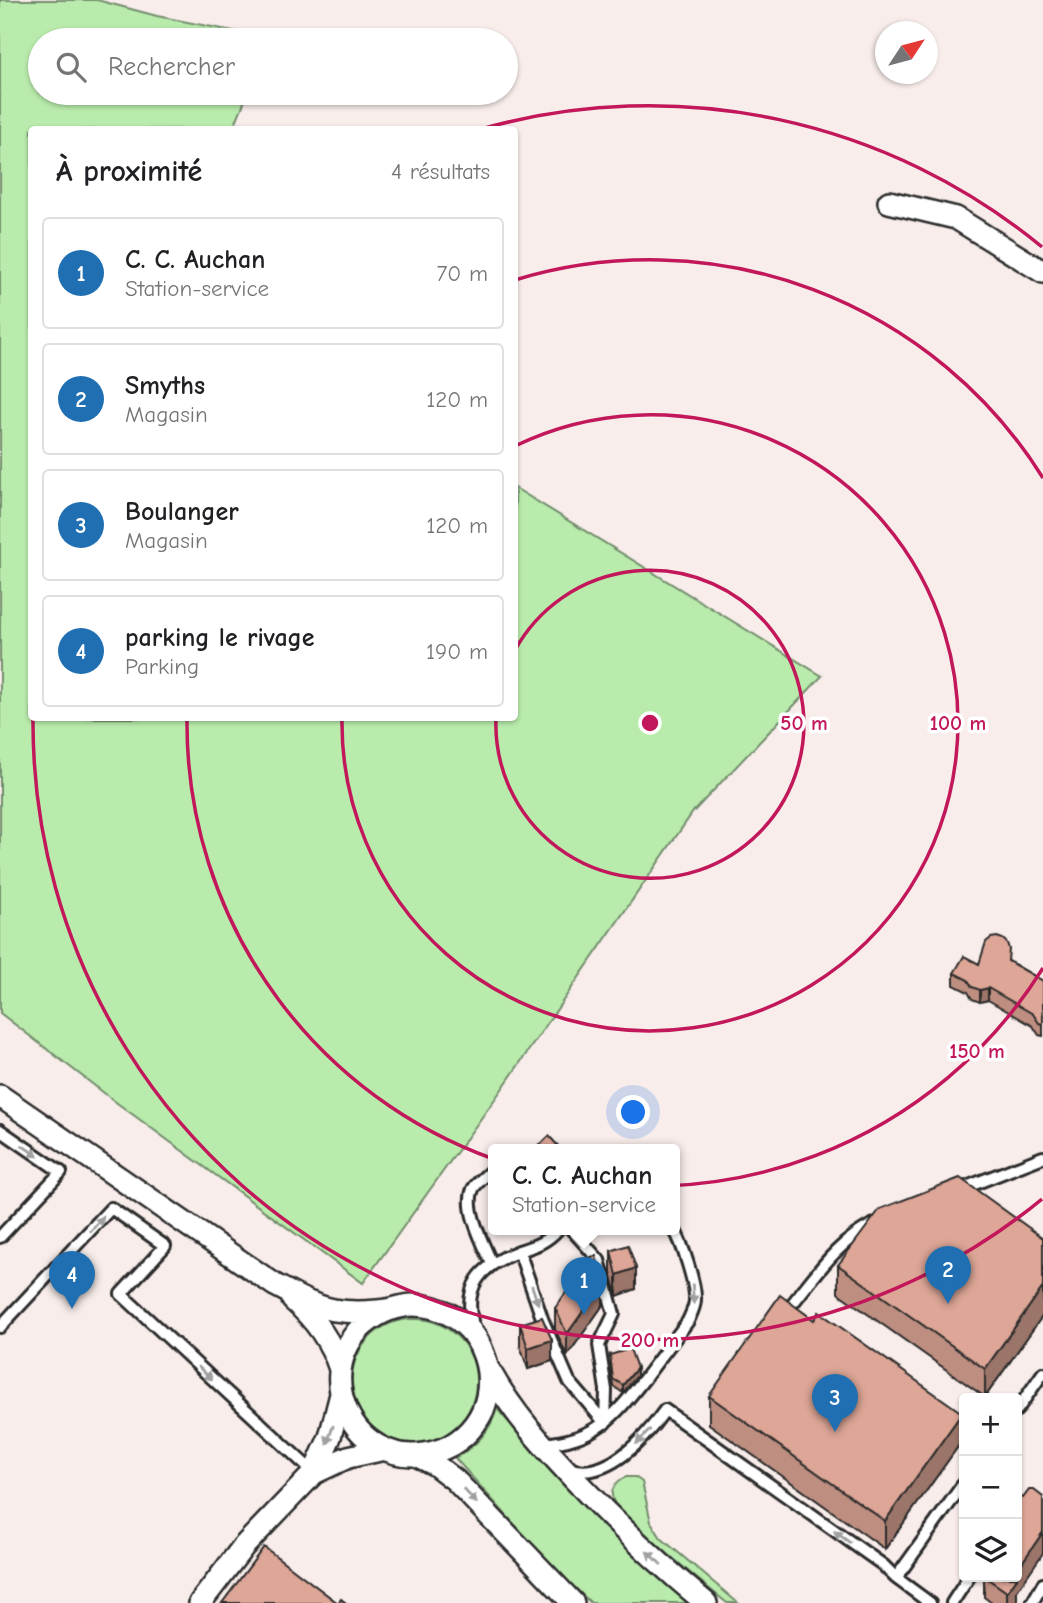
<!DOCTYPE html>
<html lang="fr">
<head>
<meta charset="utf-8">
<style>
  :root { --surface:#fff; --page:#f6f6f6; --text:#202124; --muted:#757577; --line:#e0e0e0; --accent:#1f6fb2 }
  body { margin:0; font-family:"Comic Neue",sans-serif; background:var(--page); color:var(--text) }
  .controls { position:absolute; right:21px; bottom:21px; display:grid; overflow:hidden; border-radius:7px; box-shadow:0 2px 5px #0004 }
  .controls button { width:63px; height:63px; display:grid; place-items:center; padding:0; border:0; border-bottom:2px solid var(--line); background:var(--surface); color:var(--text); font:35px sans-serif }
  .compass { position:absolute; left:875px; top:21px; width:63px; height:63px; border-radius:50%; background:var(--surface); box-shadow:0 2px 5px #0004; rotate:54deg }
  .you { position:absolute; left:634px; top:1113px; width:24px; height:24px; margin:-18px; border:5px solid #fff; border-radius:50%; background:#1a73e8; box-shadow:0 0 0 10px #1a73e833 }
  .badge { display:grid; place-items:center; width:46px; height:46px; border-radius:50%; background:var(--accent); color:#fff; font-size:23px; font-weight:700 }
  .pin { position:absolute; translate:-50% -58px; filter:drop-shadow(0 2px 4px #0008) }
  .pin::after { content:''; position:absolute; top:37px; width:24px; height:21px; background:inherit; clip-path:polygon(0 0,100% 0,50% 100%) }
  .popup { position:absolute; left:488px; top:1144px; width:192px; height:91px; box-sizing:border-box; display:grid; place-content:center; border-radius:7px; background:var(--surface); filter:drop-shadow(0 2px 5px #0005); font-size:23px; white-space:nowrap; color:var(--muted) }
  .popup b { font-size:26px; color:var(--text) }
  .popup::after { content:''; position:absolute; left:50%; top:100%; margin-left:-14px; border:14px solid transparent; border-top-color:var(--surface) }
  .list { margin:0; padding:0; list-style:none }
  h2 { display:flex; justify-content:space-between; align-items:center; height:91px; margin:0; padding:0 28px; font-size:30px }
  h2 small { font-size:23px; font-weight:400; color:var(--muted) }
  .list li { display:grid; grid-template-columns:46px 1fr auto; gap:21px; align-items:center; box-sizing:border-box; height:112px; margin:0 14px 14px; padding:0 14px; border:2px solid var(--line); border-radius:7px }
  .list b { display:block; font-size:26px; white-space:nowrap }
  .list p { margin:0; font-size:23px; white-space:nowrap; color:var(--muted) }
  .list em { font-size:23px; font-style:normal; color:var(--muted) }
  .icon { flex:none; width:38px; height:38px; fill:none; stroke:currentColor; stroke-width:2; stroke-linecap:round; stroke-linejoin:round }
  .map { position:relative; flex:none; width:1043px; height:1603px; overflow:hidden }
  .search { position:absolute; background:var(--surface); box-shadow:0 2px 5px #0004; left:28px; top:28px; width:490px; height:77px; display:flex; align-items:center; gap:18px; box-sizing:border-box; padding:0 24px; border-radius:38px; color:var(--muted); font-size:26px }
  .panel { position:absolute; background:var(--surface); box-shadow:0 2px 5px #0004; left:28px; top:126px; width:490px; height:595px; border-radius:7px }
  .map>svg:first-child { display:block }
  .green { fill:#b9ecac; stroke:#728c6c; stroke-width:2 }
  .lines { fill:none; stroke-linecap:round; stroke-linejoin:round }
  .service-casing { stroke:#2b2b2b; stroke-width:16 }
  .minor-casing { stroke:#2b2b2b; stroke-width:26 }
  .service { stroke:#fff; stroke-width:10 }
  .minor { stroke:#fff; stroke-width:21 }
  .wall { fill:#be8f81; stroke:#2b2b2b; stroke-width:2 }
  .shaded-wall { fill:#9b7469; stroke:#2b2b2b; stroke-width:2 }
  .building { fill:#dda696; stroke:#2b2b2b; stroke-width:2 }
  .oneway { fill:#a0a0a0 }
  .ring { fill:none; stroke:#c2185b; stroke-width:3.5 }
  .centre { fill:#c2185b; stroke:#fff; stroke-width:3.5 }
  .ring-label { font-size:21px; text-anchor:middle; font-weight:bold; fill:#c2185b; stroke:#fff; stroke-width:7; stroke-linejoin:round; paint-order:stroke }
</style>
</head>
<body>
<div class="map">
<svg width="1043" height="1603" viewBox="0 0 1043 1603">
  <rect width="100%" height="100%" fill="#f8edea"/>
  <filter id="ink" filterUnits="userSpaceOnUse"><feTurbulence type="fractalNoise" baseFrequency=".0143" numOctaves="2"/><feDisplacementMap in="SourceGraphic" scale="14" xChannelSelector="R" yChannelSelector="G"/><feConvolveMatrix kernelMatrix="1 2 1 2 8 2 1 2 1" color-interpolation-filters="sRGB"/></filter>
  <g filter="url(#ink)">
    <path class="green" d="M 0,0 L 97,0 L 157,16 L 263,37 L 263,40 L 40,40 L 40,93 L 248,93 L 233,129 L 32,130 L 32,718 L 514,718 L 515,488 L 822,676 L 693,812 L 502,1089 L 363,1283 L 117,1103 L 0,1013 Z
      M352 1381a62 62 0 1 1 124 0a62 62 0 1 1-124 0Z
      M 497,1409 C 557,1476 618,1546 688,1603 L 591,1603 L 551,1565 L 455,1458 C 476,1446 490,1432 497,1409 Z
      M 626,1477 L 635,1477 L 642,1482 L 651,1522 L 661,1538 L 738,1603 L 727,1603 C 696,1578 665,1553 637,1525 C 629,1518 619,1511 614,1502 C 608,1491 616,1481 626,1477 Z"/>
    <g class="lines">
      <defs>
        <path id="service" d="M 0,1130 L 61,1172 L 0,1237
          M 959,1190 L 1043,1157
          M 571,1229 L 599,1260 L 614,1314 L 599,1345 L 606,1390 L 605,1423
          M 519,1251 C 535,1246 547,1242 558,1229
          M 492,1264 C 484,1245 464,1209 473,1189 C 477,1182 487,1175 493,1169
          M 793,1303 C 817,1273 840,1239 876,1223
          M 0,1327 L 111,1208 L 165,1246 L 121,1294 L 314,1473
          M 474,1329 C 461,1285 481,1266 519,1251 L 543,1321 L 569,1381 L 605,1423
          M 1017,1410 L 1043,1373
          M 543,1444 C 596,1440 614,1417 645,1378 C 659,1359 674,1340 688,1321 C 691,1314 695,1307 695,1300 C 696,1285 682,1242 674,1229
          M 568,1468 C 607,1482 645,1438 665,1410 L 883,1565 L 896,1578
          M 930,1603 L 896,1578 L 964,1483
          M 952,1603 L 969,1577
          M 1032,1603 L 1043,1584"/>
        <path id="minor" d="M 889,202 L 956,218 L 1043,272
          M 0,1096 L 275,1285 C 294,1295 312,1306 334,1310 C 352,1313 373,1312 392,1309 C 399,1307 406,1305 413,1305 C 442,1305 470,1322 481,1348 C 490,1368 491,1390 483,1410 C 474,1430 457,1445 437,1451 C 346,1479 296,1346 391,1309
          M 293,1300 C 315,1319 331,1341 340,1369
          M 489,1370 C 512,1412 543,1446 575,1480 C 616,1524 660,1565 706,1603
          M 416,1455 L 434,1464 L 455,1480 L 573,1603
          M 314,1473 L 348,1457 L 385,1449
          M 200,1603 L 243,1547 L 314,1473 L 330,1437 L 341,1394"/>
      </defs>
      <use href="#service" class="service-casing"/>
      <use href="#minor" class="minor-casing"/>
      <use href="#service" class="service"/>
      <use href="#minor" class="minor"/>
    </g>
    <path class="wall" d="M 1009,961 L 1043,981 L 1043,1036 L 1039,1035 L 1033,1026 L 988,1000 L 980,1002 L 972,999 L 968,992 L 954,985 L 954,973 L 979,964 Z
      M 1043,1238 L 1043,1315 L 985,1397 L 838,1293 L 838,1265 Z
      M 611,1251 L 636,1289 L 617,1296 L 611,1272 Z
      M 603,1305 L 567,1356 L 555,1329 L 555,1308 Z
      M 814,1320 L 962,1441 L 885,1549 L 709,1424 L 709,1396 Z
      M 520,1324 L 552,1361 L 528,1369 L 520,1346 Z
      M 610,1355 L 637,1376 L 623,1393 L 613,1386 Z
      M 984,1577 L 1017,1577 L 1017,1600 L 1015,1603 L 992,1603 L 984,1597 Z"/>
    <path class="shaded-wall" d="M 988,988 L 988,1000 L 980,1002 L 980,990 Z
      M 636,1268 L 636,1289 L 617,1296 L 617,1275 Z
      M 603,1283 L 603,1305 L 567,1356 L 567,1334 Z
      M 1043,1287 L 1043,1315 L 985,1397 L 985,1369 Z
      M 552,1340 L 552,1361 L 528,1369 L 528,1348 Z
      M 637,1368 L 637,1376 L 623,1393 L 623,1385 Z
      M 962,1413 L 962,1441 L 885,1549 L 885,1521 Z
      M 1043,1532 L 1043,1553 L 1017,1591 L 1017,1600 L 1015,1603 L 1007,1603 L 1007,1592 L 1013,1577 L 1017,1577 L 1017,1570 Z"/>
    <path class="building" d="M 997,937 L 1003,939 L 1007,943 L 1009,949 L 1008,961 L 1043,981 L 1043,1024 L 1039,1023 L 1033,1014 L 988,988 L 980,990 L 972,987 L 968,980 L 954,973 L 964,956 L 979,964 L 986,942 L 991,938 Z
      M 549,1136 L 561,1149 L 536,1149 Z
      M 960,1178 L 1043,1238 L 1043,1287 L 985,1369 L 838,1265 L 880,1209 Z
      M 628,1245 L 636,1268 L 617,1275 L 611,1251 Z
      M 596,1256 L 603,1283 L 567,1334 L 555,1308 L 591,1257 Z
      M 780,1295 L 814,1320 L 819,1312 L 962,1413 L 885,1521 L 709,1396 Z
      M 542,1317 L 552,1340 L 528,1348 L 520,1324 Z
      M 630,1349 L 637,1368 L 623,1385 L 613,1379 L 610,1355 Z
      M 1029,1490 L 1034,1490 L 1043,1497 L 1043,1532 L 1017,1570 L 1017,1498 L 1019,1496 L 1023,1498 Z
      M 264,1547 L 338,1603 L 341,1599 L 346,1603 L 222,1603 Z
      M 985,1577 L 1015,1577 L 1017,1578 L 1007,1592 Z"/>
    <defs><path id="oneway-solid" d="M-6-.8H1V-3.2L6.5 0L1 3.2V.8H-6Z" transform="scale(1.75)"/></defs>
    <g class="oneway">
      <use href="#oneway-solid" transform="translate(30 1151) rotate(35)"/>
      <use href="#oneway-solid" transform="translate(97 1224) rotate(-48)"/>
      <use href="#oneway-solid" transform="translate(693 1294) rotate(86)"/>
      <use href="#oneway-solid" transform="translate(535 1295) rotate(71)"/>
      <use href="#oneway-solid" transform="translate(205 1373) rotate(43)"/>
      <use href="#oneway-solid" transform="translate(330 1435) rotate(109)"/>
      <use href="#oneway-solid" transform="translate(643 1437) rotate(135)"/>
      <use href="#oneway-solid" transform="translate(470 1496) rotate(47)"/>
      <use href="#oneway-solid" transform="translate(842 1537) rotate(-144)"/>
      <use href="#oneway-solid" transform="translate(654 1558) rotate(-138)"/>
    </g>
  </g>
  <g class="ring">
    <path d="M515 650A154 154 0 1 1 496 718"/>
    <path d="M515 446A308 308 0 1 1 342 718"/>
    <path d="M1043 968A463 463 0 0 1 187 719M515 280A463 463 0 0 1 1043 478"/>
    <path d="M1042 1199A617 617 0 0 1 33 718M485 128A617 617 0 0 1 1042 247"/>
  </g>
  <circle cx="650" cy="723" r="10" class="centre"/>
  <g class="ring-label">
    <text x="804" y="730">50 m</text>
    <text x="958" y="730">100 m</text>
    <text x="977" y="1058">150 m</text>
    <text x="650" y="1347">200 m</text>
  </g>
</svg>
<div class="controls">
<button>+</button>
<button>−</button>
<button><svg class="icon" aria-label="layers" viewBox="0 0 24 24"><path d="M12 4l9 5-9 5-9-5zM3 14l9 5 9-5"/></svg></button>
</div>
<svg class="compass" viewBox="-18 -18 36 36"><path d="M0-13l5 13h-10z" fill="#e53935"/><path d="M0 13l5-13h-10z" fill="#757577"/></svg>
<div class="you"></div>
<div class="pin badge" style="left:584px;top:1315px">1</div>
<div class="popup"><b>C. C. Auchan</b>Station-service</div>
<div class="pin badge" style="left:948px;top:1304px">2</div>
<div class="pin badge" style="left:835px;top:1432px">3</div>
<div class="pin badge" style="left:72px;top:1309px">4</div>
<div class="search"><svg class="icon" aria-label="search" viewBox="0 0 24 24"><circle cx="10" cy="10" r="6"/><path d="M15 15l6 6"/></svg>Rechercher</div>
<section class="panel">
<h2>À proximité<small>4 résultats</small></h2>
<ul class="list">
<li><span class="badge">1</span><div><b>C. C. Auchan</b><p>Station-service</p></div><em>70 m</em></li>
<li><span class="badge">2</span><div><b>Smyths</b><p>Magasin</p></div><em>120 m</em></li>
<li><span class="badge">3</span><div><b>Boulanger</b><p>Magasin</p></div><em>120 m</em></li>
<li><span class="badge">4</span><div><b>parking le rivage</b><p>Parking</p></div><em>190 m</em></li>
</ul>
</section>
</div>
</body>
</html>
